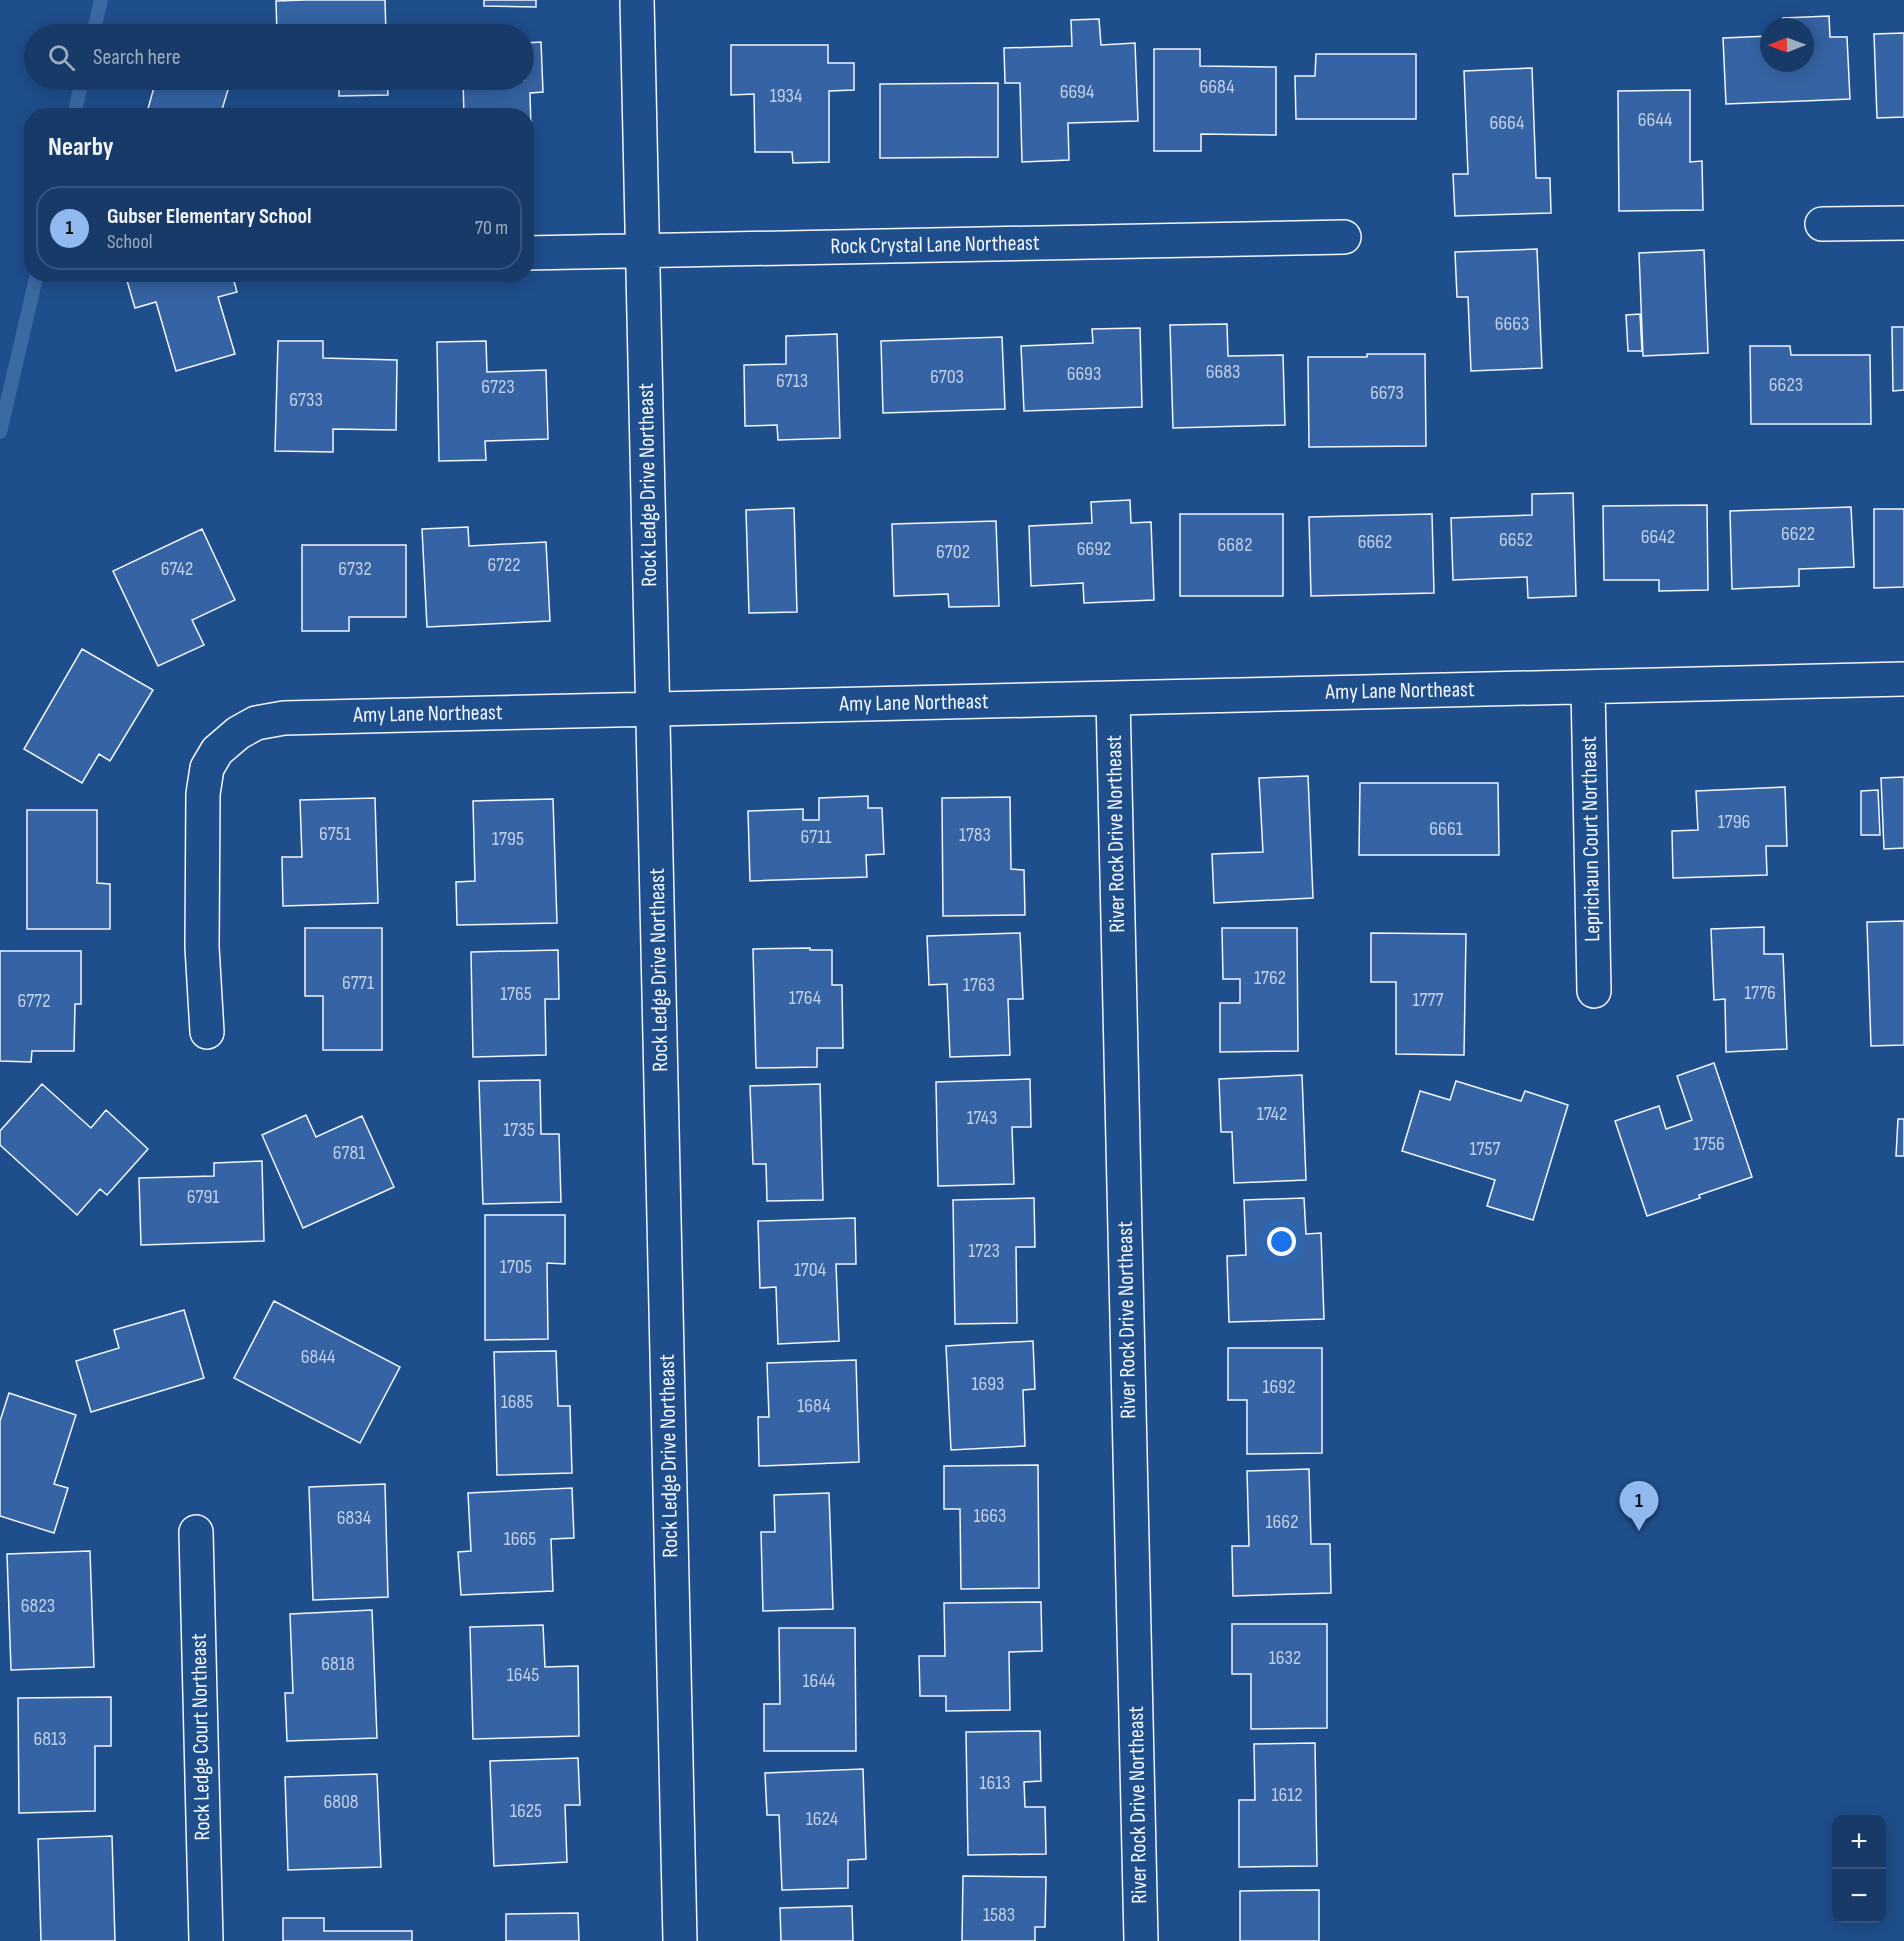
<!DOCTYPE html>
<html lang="en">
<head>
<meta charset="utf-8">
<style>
  :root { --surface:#173a69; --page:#244571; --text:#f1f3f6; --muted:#9eadc0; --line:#36547d; --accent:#90b9f0 }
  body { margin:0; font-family:"Sofia Sans Condensed",sans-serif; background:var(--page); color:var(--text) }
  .controls { position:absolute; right:18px; bottom:18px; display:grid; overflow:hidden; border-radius:12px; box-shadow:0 3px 15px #0003 }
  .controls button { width:54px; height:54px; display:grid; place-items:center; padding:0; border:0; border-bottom:2px solid var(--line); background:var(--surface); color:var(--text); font:30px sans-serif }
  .compass { position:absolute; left:1760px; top:18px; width:54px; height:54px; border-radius:50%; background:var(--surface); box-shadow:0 3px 15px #0003; rotate:269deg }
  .you { position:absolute; left:1282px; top:1242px; width:21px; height:21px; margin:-15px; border:4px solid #fff; border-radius:50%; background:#1a73e8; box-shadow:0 0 0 9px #1a73e833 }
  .badge { display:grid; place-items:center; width:39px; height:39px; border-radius:50%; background:var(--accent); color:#111; font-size:20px; font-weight:700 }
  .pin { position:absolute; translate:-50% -50px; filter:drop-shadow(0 2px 3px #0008) }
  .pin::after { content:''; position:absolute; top:32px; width:21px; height:18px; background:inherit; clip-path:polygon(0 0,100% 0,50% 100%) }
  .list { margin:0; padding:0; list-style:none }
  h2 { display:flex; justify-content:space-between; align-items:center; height:78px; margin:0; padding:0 24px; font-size:26px }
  h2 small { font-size:20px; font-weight:400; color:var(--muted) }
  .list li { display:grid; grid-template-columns:39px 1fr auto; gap:18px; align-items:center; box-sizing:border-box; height:84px; margin:0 12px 12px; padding:0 12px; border:2px solid var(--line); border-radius:24px }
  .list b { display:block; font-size:22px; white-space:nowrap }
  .list p { margin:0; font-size:20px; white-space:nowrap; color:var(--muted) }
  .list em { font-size:20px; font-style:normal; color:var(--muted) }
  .icon { flex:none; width:33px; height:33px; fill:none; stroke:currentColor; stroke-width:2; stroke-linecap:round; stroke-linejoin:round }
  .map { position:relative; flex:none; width:1904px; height:1941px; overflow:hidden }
  .search { position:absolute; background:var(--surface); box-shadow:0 3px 15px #0003; left:24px; top:24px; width:510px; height:66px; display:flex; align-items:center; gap:15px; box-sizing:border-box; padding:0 21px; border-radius:33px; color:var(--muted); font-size:22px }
  .panel { position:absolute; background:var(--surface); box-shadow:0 3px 15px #0003; left:24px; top:108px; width:510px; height:174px; border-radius:24px }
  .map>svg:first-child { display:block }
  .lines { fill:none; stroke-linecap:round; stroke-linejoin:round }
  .stream { stroke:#3b69a3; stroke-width:14 }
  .building { fill:#3563a3; stroke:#f2f6ff; stroke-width:1.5 }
  .minor-casing { stroke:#f2f6ff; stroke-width:36 }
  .minor { stroke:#1f4e8c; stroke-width:33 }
  .labels { text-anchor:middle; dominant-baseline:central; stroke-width:4.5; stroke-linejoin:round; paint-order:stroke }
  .number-label { font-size:20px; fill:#c3d1e8 }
  .street-label { font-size:22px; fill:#f2f6ff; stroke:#1f4e8c }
</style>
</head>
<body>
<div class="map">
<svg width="1904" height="1941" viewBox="0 0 1904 1941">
  <rect width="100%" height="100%" fill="#1f4e8c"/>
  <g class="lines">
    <path class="stream" d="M 93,34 L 101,0
      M 74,116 L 82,80
      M 0,432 L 37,274"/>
  </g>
  <path class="building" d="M 305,0 L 385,0 L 386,34 L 277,34 L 276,1 Z
    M 484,0 L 536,0 L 536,7 L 484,6 Z
    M 1829,16 L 1830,37 L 1847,37 L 1850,99 L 1726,104 L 1723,38 L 1769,36 L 1769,63 L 1805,63 L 1805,27 L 1784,27 L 1783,18 Z
    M 1099,19 L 1101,45 L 1135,43 L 1138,121 L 1068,123 L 1069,160 L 1022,162 L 1020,83 L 1005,83 L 1004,48 L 1072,46 L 1071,20 Z
    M 1904,33 L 1904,117 L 1877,118 L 1874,34 Z
    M 541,42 L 543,92 L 530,93 L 532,167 L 526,167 L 526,116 L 464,116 L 463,80 L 524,80 L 524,43 Z
    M 731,45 L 828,45 L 828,63 L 854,63 L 854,90 L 829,91 L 829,162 L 793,163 L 792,152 L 755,152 L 754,94 L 731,95 Z
    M 1154,49 L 1200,49 L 1200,66 L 1276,67 L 1276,135 L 1201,134 L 1201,151 L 1154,151 Z
    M 1316,54 L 1416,54 L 1416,119 L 1296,119 L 1295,76 L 1315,76 Z
    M 1532,68 L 1536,178 L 1550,178 L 1551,213 L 1455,216 L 1453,174 L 1468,174 L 1464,71 Z
    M 156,80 L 231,80 L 220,116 L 146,116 Z
    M 339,80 L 387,80 L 388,95 L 339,96 Z
    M 998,83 L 998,157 L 880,158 L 880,84 Z
    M 1690,90 L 1690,162 L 1702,161 L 1703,210 L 1619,211 L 1618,91 Z
    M 1537,249 L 1542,368 L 1471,371 L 1468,297 L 1457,297 L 1455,252 Z
    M 1704,250 L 1708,353 L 1643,356 L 1639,253 Z
    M 125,274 L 232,274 L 237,292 L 218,297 L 235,354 L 176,371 L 156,302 L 135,308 Z
    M 1640,314 L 1642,351 L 1628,351 L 1626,315 Z
    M 1227,324 L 1228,356 L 1283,355 L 1285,425 L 1173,428 L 1170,325 Z
    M 1892,327 L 1904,327 L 1904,390 L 1893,391 Z
    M 1140,328 L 1142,407 L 1024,411 L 1021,346 L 1093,343 L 1092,329 Z
    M 837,334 L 840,438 L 778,440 L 777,425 L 745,426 L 744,365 L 786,364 L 786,336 Z
    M 1002,337 L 1005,409 L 883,413 L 881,341 Z
    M 278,341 L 323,341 L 323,358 L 397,360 L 396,430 L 333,429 L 333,452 L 275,451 Z
    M 486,341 L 487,372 L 546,370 L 548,439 L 485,441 L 486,460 L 439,461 L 437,342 Z
    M 1750,346 L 1790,346 L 1791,355 L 1870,355 L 1871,424 L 1751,424 Z
    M 1367,354 L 1425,354 L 1426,446 L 1309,447 L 1308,357 L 1367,357 Z
    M 1573,493 L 1576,596 L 1528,598 L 1527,577 L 1453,580 L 1451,518 L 1532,515 L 1532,494 Z
    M 1130,500 L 1131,523 L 1151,522 L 1154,600 L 1084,603 L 1083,583 L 1031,586 L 1029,526 L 1092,523 L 1091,502 Z
    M 1707,505 L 1708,590 L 1659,591 L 1659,580 L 1604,580 L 1603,506 Z
    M 1851,507 L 1854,567 L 1799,569 L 1799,586 L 1732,589 L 1730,511 Z
    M 794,508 L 797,612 L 749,613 L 746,510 Z
    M 1874,509 L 1904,509 L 1904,587 L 1874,588 Z
    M 1180,514 L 1283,514 L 1283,596 L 1180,596 Z
    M 1432,514 L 1434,593 L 1311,596 L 1309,517 Z
    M 996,521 L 999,606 L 949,607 L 948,594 L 894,596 L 892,524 Z
    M 468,527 L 469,546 L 546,542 L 550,621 L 427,627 L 422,529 Z
    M 202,529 L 235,600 L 192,620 L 204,645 L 158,666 L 113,571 Z
    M 302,545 L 406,545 L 406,617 L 349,617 L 349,631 L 302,631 Z
    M 82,649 L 153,690 L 110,761 L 99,754 L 82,783 L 24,749 Z
    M 1308,776 L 1313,898 L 1214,903 L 1212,854 L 1263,852 L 1259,778 Z
    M 1904,777 L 1904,848 L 1884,849 L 1881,778 Z
    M 1360,783 L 1498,783 L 1499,855 L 1359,855 Z
    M 1785,787 L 1787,846 L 1766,846 L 1767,875 L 1673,878 L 1672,831 L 1698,830 L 1696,791 Z
    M 1878,790 L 1880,835 L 1861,835 L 1861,791 Z
    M 868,796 L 868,808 L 882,808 L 884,854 L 866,855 L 867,877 L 750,881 L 748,811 L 803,809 L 803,820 L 819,820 L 819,798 Z
    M 1010,797 L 1011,869 L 1024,870 L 1025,915 L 943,916 L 942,798 Z
    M 375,798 L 378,903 L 283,906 L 282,857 L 302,857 L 300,800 Z
    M 553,799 L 557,923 L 457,925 L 456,882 L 475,881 L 473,801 Z
    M 27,810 L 97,810 L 97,883 L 110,884 L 110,929 L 27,929 Z
    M 1904,921 L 1904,1045 L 1871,1046 L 1867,922 Z
    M 1764,927 L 1764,954 L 1783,954 L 1787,1049 L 1726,1052 L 1725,999 L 1714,1000 L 1711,929 Z
    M 305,928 L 382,928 L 382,1050 L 323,1050 L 323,996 L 305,996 Z
    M 1222,928 L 1297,928 L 1298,1051 L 1220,1052 L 1220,1003 L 1240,1003 L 1240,979 L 1223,979 Z
    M 1020,933 L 1023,999 L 1008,999 L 1010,1055 L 950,1057 L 947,984 L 929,985 L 927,936 Z
    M 1371,933 L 1466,934 L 1464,1055 L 1396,1054 L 1396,982 L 1371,982 Z
    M 810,948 L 810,950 L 832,950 L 832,985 L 842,985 L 843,1048 L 817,1048 L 817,1067 L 756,1068 L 753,949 Z
    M 558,950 L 559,999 L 545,999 L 546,1055 L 473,1057 L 471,952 Z
    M 0,951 L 81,951 L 81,1004 L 75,1004 L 74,1051 L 32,1051 L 31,1062 L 0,1061 Z
    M 1714,1063 L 1752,1177 L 1699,1195 L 1700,1198 L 1647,1216 L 1615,1121 L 1659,1106 L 1666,1129 L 1692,1120 L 1677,1076 Z
    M 1302,1075 L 1306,1180 L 1234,1183 L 1232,1132 L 1221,1132 L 1219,1079 Z
    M 1030,1079 L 1031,1127 L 1012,1127 L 1014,1184 L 938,1186 L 936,1082 Z
    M 540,1080 L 541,1134 L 559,1134 L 561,1202 L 483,1204 L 479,1081 Z
    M 1456,1081 L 1521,1101 L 1525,1091 L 1568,1105 L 1533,1220 L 1487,1206 L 1495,1180 L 1402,1151 L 1420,1091 L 1450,1100 Z
    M 42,1084 L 91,1128 L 106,1110 L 148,1149 L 107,1195 L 100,1189 L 77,1215 L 0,1145 L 0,1131 Z
    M 820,1084 L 823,1200 L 767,1201 L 766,1164 L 753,1164 L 750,1086 Z
    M 306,1115 L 316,1137 L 362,1116 L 394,1187 L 303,1228 L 262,1135 Z
    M 1898,1119 L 1904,1119 L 1904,1156 L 1896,1156 Z
    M 262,1161 L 264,1241 L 141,1245 L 139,1178 L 214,1176 L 214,1163 Z
    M 1034,1198 L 1035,1247 L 1016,1247 L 1017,1323 L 955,1324 L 953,1200 Z
    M 1304,1198 L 1306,1234 L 1321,1233 L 1324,1319 L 1229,1322 L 1227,1256 L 1246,1255 L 1244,1200 Z
    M 485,1215 L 565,1215 L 565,1264 L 547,1263 L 548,1339 L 485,1340 Z
    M 855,1218 L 856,1264 L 836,1264 L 839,1341 L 778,1344 L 776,1287 L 760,1288 L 758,1221 Z
    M 274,1301 L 400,1367 L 360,1443 L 234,1378 Z
    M 184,1310 L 204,1378 L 91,1412 L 76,1361 L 119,1348 L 114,1330 Z
    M 1033,1341 L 1035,1389 L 1023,1390 L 1025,1446 L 951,1450 L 946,1346 Z
    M 1228,1348 L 1322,1348 L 1322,1453 L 1247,1454 L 1247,1400 L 1228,1400 Z
    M 556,1351 L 558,1406 L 570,1406 L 572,1473 L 497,1475 L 494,1352 Z
    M 856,1360 L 859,1462 L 759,1466 L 758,1417 L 769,1417 L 767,1363 Z
    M 9,1393 L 76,1415 L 54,1484 L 68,1488 L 54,1533 L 0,1516 L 0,1421 Z
    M 1038,1465 L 1039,1588 L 961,1589 L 960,1509 L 944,1509 L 944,1466 Z
    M 1309,1469 L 1311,1544 L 1330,1544 L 1331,1593 L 1233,1596 L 1232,1546 L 1249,1546 L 1247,1471 Z
    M 385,1484 L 388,1597 L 313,1600 L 309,1487 Z
    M 572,1488 L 574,1538 L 551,1539 L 553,1591 L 461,1595 L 458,1552 L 471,1551 L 468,1493 Z
    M 829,1493 L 833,1609 L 763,1611 L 761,1532 L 775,1532 L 774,1495 Z
    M 90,1551 L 94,1667 L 11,1670 L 7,1554 Z
    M 1041,1602 L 1042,1651 L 1009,1652 L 1010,1710 L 946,1711 L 946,1696 L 920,1696 L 919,1656 L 945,1656 L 944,1603 Z
    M 372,1610 L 377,1738 L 287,1741 L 285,1693 L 293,1693 L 290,1614 Z
    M 1232,1624 L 1327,1624 L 1327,1728 L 1251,1729 L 1251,1674 L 1232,1674 Z
    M 543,1625 L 545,1667 L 578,1666 L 579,1736 L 473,1739 L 470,1627 Z
    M 779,1628 L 855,1628 L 856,1751 L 764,1751 L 764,1704 L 780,1704 Z
    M 111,1697 L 111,1746 L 95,1746 L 95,1811 L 19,1813 L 18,1698 Z
    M 1040,1731 L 1041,1781 L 1024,1782 L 1025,1807 L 1045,1807 L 1046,1854 L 968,1855 L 966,1732 Z
    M 1315,1743 L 1317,1866 L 1239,1867 L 1239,1800 L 1255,1800 L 1254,1744 Z
    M 578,1758 L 580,1805 L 565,1805 L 567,1862 L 494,1866 L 490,1761 Z
    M 863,1769 L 866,1859 L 848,1860 L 848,1888 L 782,1890 L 779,1815 L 767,1815 L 765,1773 Z
    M 377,1774 L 381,1867 L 288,1870 L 285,1777 Z
    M 112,1836 L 115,1941 L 41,1941 L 38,1839 Z
    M 963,1876 L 1046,1877 L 1045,1927 L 1035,1927 L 1035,1941 L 962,1941 Z
    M 1319,1890 L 1319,1941 L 1240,1941 L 1240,1891 Z
    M 852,1906 L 853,1941 L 781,1941 L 780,1908 Z
    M 578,1913 L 579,1941 L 506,1941 L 506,1914 Z
    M 283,1918 L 324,1918 L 324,1931 L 412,1931 L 412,1941 L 283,1941 Z"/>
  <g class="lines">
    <defs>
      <path id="minor" d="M 637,0 L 680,1941
        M 1822,224 L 1904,223
        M 526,253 L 1344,237
        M 1588,687 L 1594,991
        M 1113,698 L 1141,1941
        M 207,1032 L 202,947 L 203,794 L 207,768 L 217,751 L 238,733 L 256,723 L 284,718 L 1904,679
        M 196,1532 L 206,1941"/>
    </defs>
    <use href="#minor" class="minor-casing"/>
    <use href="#minor" class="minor"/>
  </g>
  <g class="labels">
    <g class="number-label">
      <text x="1217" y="87">6684</text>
      <text x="1077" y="92">6694</text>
      <text x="786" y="96">1934</text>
      <text x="1655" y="120">6644</text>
      <text x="1507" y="123">6664</text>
      <text x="1512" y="324">6663</text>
      <text x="1223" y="372">6683</text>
      <text x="1084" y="374">6693</text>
      <text x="947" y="377">6703</text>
      <text x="792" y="381">6713</text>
      <text x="1786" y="385">6623</text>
      <text x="498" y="387">6723</text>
      <text x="1387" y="393">6673</text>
      <text x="306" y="400">6733</text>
      <text x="1798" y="534">6622</text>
      <text x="1658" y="537">6642</text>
      <text x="1516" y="540">6652</text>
      <text x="1375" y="542">6662</text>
      <text x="1235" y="545">6682</text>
      <text x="1094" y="549">6692</text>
      <text x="953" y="552">6702</text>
      <text x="504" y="565">6722</text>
      <text x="177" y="569">6742</text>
      <text x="355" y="569">6732</text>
      <text x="1734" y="822">1796</text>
      <text x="1446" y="829">6661</text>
      <text x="335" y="834">6751</text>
      <text x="975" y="835">1783</text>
      <text x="816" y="837">6711</text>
      <text x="508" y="839">1795</text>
      <text x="1270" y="978">1762</text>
      <text x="358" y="983">6771</text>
      <text x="979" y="985">1763</text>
      <text x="1760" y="993">1776</text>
      <text x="516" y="994">1765</text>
      <text x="805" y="998">1764</text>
      <text x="1428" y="1000">1777</text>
      <text x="34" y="1001">6772</text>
      <text x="1272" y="1114">1742</text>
      <text x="982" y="1118">1743</text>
      <text x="519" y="1130">1735</text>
      <text x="1709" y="1144">1756</text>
      <text x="1485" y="1149">1757</text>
      <text x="349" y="1153">6781</text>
      <text x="203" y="1197">6791</text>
      <text x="984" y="1251">1723</text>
      <text x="516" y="1267">1705</text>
      <text x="810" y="1270">1704</text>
      <text x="318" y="1357">6844</text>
      <text x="988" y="1384">1693</text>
      <text x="1279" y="1387">1692</text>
      <text x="517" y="1402">1685</text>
      <text x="814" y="1406">1684</text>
      <text x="990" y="1516">1663</text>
      <text x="354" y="1518">6834</text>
      <text x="1282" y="1522">1662</text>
      <text x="520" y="1539">1665</text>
      <text x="38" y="1606">6823</text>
      <text x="1285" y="1658">1632</text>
      <text x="338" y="1664">6818</text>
      <text x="523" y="1675">1645</text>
      <text x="819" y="1681">1644</text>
      <text x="50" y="1739">6813</text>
      <text x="995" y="1783">1613</text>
      <text x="1287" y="1795">1612</text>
      <text x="341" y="1802">6808</text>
      <text x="526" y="1811">1625</text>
      <text x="822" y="1819">1624</text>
      <text x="999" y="1915">1583</text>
    </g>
    <g class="street-label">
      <text transform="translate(935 245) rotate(-1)">Rock Crystal Lane Northeast</text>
      <text transform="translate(648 485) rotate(-91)">Rock Ledge Drive Northeast</text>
      <text transform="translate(1400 691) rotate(-1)">Amy Lane Northeast</text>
      <text transform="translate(914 703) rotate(-1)">Amy Lane Northeast</text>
      <text transform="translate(428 714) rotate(-1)">Amy Lane Northeast</text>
      <text transform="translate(1116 834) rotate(-91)">River Rock Drive Northeast</text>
      <text transform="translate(1591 839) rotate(-91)">Leprichaun Court Northeast</text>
      <text transform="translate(659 970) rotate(-91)">Rock Ledge Drive Northeast</text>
      <text transform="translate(1127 1320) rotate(-91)">River Rock Drive Northeast</text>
      <text transform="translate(669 1456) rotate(-91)">Rock Ledge Drive Northeast</text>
      <text transform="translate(201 1737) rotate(-91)">Rock Ledge Court Northeast</text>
      <text transform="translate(1138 1805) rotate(-91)">River Rock Drive Northeast</text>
    </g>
  </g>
</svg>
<div class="controls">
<button>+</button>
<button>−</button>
</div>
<svg class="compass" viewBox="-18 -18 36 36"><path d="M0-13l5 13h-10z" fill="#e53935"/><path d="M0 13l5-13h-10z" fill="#9eadc0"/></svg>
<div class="you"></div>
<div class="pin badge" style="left:1639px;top:1531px">1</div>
<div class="search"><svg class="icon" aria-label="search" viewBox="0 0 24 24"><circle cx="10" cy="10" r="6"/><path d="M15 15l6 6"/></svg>Search here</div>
<section class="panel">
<h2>Nearby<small></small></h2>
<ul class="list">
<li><span class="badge">1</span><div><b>Gubser Elementary School</b><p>School</p></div><em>70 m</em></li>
</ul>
</section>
</div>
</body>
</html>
